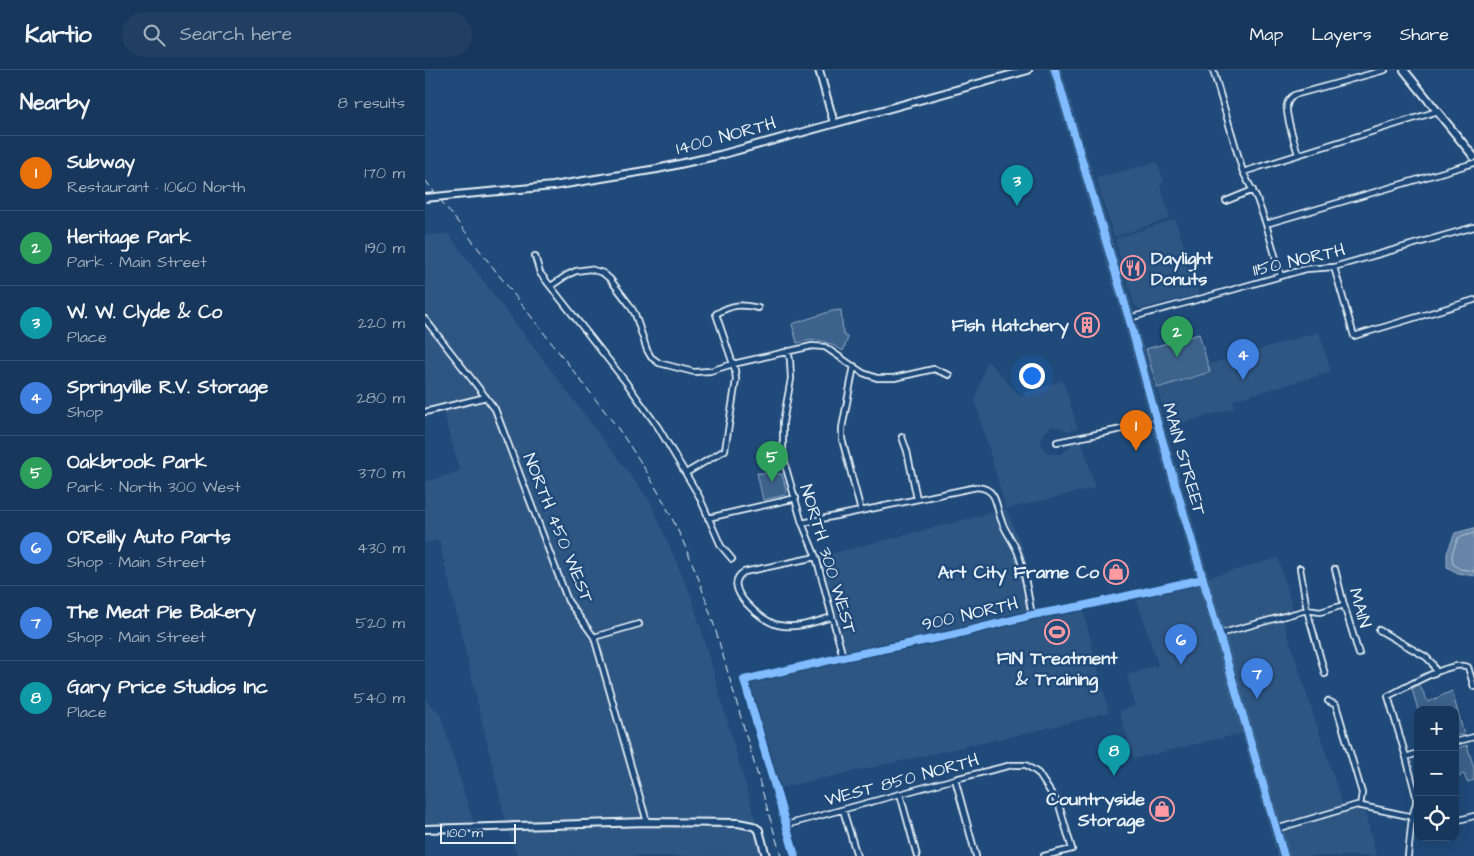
<!DOCTYPE html>
<html lang="en">
<head>
<meta charset="utf-8">
<style>
  :root { --surface:#17385c; --page:#203f62; --text:#f1f3f6; --muted:#9eacbb; --line:#365272; --accent:#8c9099 }
  body { margin:0; font-family:"Architects Daughter",sans-serif; background:var(--page); color:var(--text) }
  .controls { position:absolute; right:15px; bottom:15px; display:grid; overflow:hidden; border-radius:10px; box-shadow:0 5px 20px #0002 }
  .controls button { width:45px; height:45px; display:grid; place-items:center; padding:0; border:0; border-bottom:1px solid var(--line); background:var(--surface); color:var(--text); font:25px sans-serif }
  .scale { position:absolute; left:15px; bottom:12px; width:76px; box-sizing:border-box; padding-left:5px; border:2px solid #e8f1f8; border-top:0; font-size:14px; line-height:18px; white-space:nowrap; color:#e8f1f8; -webkit-text-stroke:4px #1f4a7a; paint-order:stroke }
  .you { position:absolute; left:606px; top:305px; width:18px; height:18px; margin:-12px; border:4px solid #fff; border-radius:50%; background:#1a73e8; box-shadow:0 0 0 8px #1a73e833 }
  .badge { display:grid; place-items:center; width:32px; height:32px; border-radius:50%; background:var(--accent); color:#fff; font-size:16px; font-weight:700 }
  .pin { position:absolute; translate:-50% -41px; filter:drop-shadow(0 1px 2px #0008) }
  .pin::after { content:''; position:absolute; top:26px; width:18px; height:15px; background:inherit; clip-path:polygon(0 0,100% 0,50% 100%) }
  .list { margin:0; padding:0; list-style:none }
  h2 { display:flex; justify-content:space-between; align-items:center; height:65px; margin:0; padding:0 20px; font-size:21px }
  h2 small { font-size:16px; font-weight:400; color:var(--muted) }
  .list li { display:grid; grid-template-columns:32px 1fr auto; gap:15px; align-items:center; box-sizing:border-box; height:75px; padding:0 20px; border-top:1px solid var(--line) }
  .list b { display:block; font-size:19px; white-space:nowrap }
  .list p { margin:0; font-size:16px; white-space:nowrap; color:var(--muted) }
  .list em { font-size:16px; font-style:normal; color:var(--muted) }
  .icon { flex:none; width:28px; height:28px; fill:none; stroke:currentColor; stroke-width:2; stroke-linecap:round; stroke-linejoin:round }
  .map { position:relative; flex:none; width:1049px; height:786px; overflow:hidden }
  header { display:flex; align-items:center; gap:30px; box-sizing:border-box; height:70px; padding:0 25px; background:var(--surface); border-bottom:1px solid var(--line) }
  header strong { font-size:24px }
  nav { display:flex; gap:28px; margin-inline-start:auto; font-size:18px }
  .search { width:350px; height:45px; background:var(--page); display:flex; align-items:center; gap:12px; box-sizing:border-box; padding:0 18px; border-radius:28px; color:var(--muted); font-size:19px }
  main { display:flex }
  aside { flex:1; background:var(--surface) }
  .map>svg:first-child { display:block }
  .built { fill:#2e5683 }
  .green { fill:#3c628c; stroke:#92aac2 }
  .water { fill:#6685a7; stroke:#9ab0c7 }
  .lines { fill:none; stroke-linecap:round; stroke-linejoin:round }
  .shore { stroke:#b4c6d8; stroke-width:1 }
  .street-casing { stroke:#e8f1f8; stroke-width:8 }
  .secondary-casing { stroke:#e8f1f8; stroke-width:10 }
  .primary-casing { stroke:#e8f1f8; stroke-width:11 }
  .street { stroke:#1f4a7a; stroke-width:4.5 }
  .secondary { stroke:#1f4a7a; stroke-width:6 }
  .primary { stroke:#1f4a7a; stroke-width:7 }
  .rail { stroke:#e8f1f8; stroke-width:1; stroke-dasharray:8 4; stroke-linecap:butt }
  .secondary-bridge-casing { stroke:#e8f1f8; stroke-width:10; stroke-linecap:butt }
  .secondary-bridge { stroke:#1f4a7a; stroke-width:6 }
  .cycleway-casing { stroke:#1f4a7a; stroke-width:11 }
  .cycleway { stroke:#80bcff; stroke-width:8 }
  .labels { text-anchor:middle; dominant-baseline:central; stroke-width:5; stroke-linejoin:round; paint-order:stroke }
  .street-label { font-size:18px; fill:#e8f1f8; stroke:#1f4a7a }
  .poi-label { font-size:18px; font-weight:bold; fill:#e8f1f8; stroke:#1f4a7a; text-anchor:end }
</style>
</head>
<body>
<header>
<strong>Kartio</strong>
<div class="search"><svg class="icon" aria-label="search" viewBox="0 0 24 24"><circle cx="10" cy="10" r="6"/><path d="M15 15l6 6"/></svg>Search here</div>
<nav><a>Map</a><a>Layers</a><a>Share</a></nav>
</header>
<main>
<aside>
<h2>Nearby<small>8 results</small></h2>
<ul class="list">
<li><span class="badge" style="background:#e8710a">1</span><div><b>Subway</b><p>Restaurant · 1060 North</p></div><em>170 m</em></li>
<li><span class="badge" style="background:#2e9e5b">2</span><div><b>Heritage Park</b><p>Park · Main Street</p></div><em>190 m</em></li>
<li><span class="badge" style="background:#0f9aa8">3</span><div><b>W. W. Clyde &amp; Co</b><p>Place</p></div><em>220 m</em></li>
<li><span class="badge" style="background:#3f7fe0">4</span><div><b>Springville R.V. Storage</b><p>Shop</p></div><em>280 m</em></li>
<li><span class="badge" style="background:#2e9e5b">5</span><div><b>Oakbrook Park</b><p>Park · North 300 West</p></div><em>370 m</em></li>
<li><span class="badge" style="background:#3f7fe0">6</span><div><b>O'Reilly Auto Parts</b><p>Shop · Main Street</p></div><em>430 m</em></li>
<li><span class="badge" style="background:#3f7fe0">7</span><div><b>The Meat Pie Bakery</b><p>Shop · Main Street</p></div><em>520 m</em></li>
<li><span class="badge" style="background:#0f9aa8">8</span><div><b>Gary Price Studios Inc</b><p>Place</p></div><em>540 m</em></li>
</ul>
</aside>
<div class="map">
<svg width="1049" height="786" viewBox="0 0 1049 786">
  <rect width="100%" height="100%" fill="#1f4a7a"/>
  <filter id="ink" filterUnits="userSpaceOnUse"><feTurbulence type="fractalNoise" baseFrequency=".02" numOctaves="2"/><feDisplacementMap in="SourceGraphic" scale="10" xChannelSelector="R" yChannelSelector="G"/><feConvolveMatrix kernelMatrix="1 2 1 2 8 2 1 2 1" color-interpolation-filters="sRGB"/></filter>
  <g filter="url(#ink)">
    <path class="built" d="M 732,92 L 739,112 L 735,114 L 745,148 L 689,167 L 671,108 Z
      M 750,149 L 774,224 L 714,239 L 711,237 L 709,233 L 690,169 Z
      M 23,164 L 225,431 L 267,528 L 341,786 L 92,786 L 82,757 L 14,470 L 0,473 L 0,412 L 35,401 L 17,338 L 0,342 L 0,165 Z
      M 894,262 L 906,302 L 808,330 L 810,338 L 744,357 L 732,318 L 785,303 L 782,295 Z
      M 562,290 L 594,325 L 638,310 L 653,359 L 643,361 L 633,357 L 626,357 L 618,364 L 616,374 L 620,381 L 623,383 L 634,384 L 638,383 L 647,374 L 657,371 L 670,418 L 581,439 L 599,481 L 611,541 L 657,536 L 684,642 L 615,660 L 350,719 L 319,610 L 418,587 L 391,487 L 398,486 L 581,439 L 550,330 Z
      M 853,488 L 869,543 L 857,547 L 919,739 L 935,736 L 939,737 L 951,786 L 858,786 L 822,662 L 709,689 L 694,641 L 710,636 L 702,605 L 733,595 L 712,530 L 778,509 Z
      M 0,630 L 15,643 L 50,758 L 0,759 Z"/>
    <path class="green" d="M 416,240 L 418,264 L 423,268 L 418,281 C 400,270 392,268 372,273 L 367,254 L 407,241 Z
      M 774,264 L 785,302 L 732,318 L 721,279 Z
      M 332,403 L 357,404 L 362,423 L 360,425 L 338,430 Z
      M 994,614 L 1003,632 L 1027,621 L 1039,664 L 1030,666 L 1030,640 L 993,640 L 987,619 Z
      M 1042,675 L 1049,698 L 1049,710 L 1042,712 L 1039,704 L 1036,705 L 1030,712 L 1030,679 Z"/>
    <path class="water" d="M 1049,458 L 1049,506 L 1033,503 L 1022,497 L 1022,483 L 1030,463 Z"/>
    <g class="lines">
      <path class="shore" d="M 1049,463 L 1033,468 L 1027,484 L 1028,494 L 1035,499 L 1049,501"/>
      <defs>
        <path id="street" d="M 788,0 L 818,102 L 832,129 L 841,154 L 856,206
          M 873,84 C 870,74 860,44 862,35 C 863,31 865,28 869,25 L 960,0
          M 818,102 L 1013,41
          M 801,131 L 828,120
          M 841,154 L 1049,93
          M 110,186 L 115,203 L 200,311 L 233,357 L 274,426 L 296,476 L 307,489
          M 909,197 L 929,266 L 1049,230
          M 126,216 L 142,205 L 151,201 L 165,199 L 178,203 L 185,209 L 204,234 L 210,244 L 222,280 L 226,287 L 234,293 L 269,302 L 285,301 L 308,294 L 387,276 L 400,277 L 438,303 L 452,308 L 469,308 L 509,299 L 524,305
          M 704,248 L 764,232 L 881,199 L 909,197 L 1049,157
          M 0,249 L 70,339 L 143,531 L 169,567 L 222,752
          M 363,281 L 365,290 L 366,309 L 358,352 L 358,381 L 361,398 L 377,453 L 391,487 L 418,587
          M 429,296 L 417,358 L 417,369 L 436,441
          M 0,342 L 61,327
          M 477,367 L 482,381 L 492,429
          M 632,372 L 732,352
          M 261,403 L 300,380 L 311,310 L 310,300 L 291,244 C 307,234 316,234 333,238
          M 283,448 L 371,428
          M 377,453 L 552,417 C 574,419 570,437 577,452 C 581,463 589,472 593,483 C 600,501 603,526 607,545
          M 391,487 L 319,502 C 294,517 338,552 353,555 C 372,559 389,552 407,547
          M 875,498 L 882,540 L 900,604
          M 910,499 L 919,535 L 934,584
          M 954,560 L 1001,587 L 1007,593 L 1011,602
          M 794,564 L 882,540 L 895,542 L 919,535
          M 169,567 L 214,554
          M 903,631 L 911,635 L 937,723 L 935,736
          M 1030,672 L 1049,667
          M 981,687 L 993,683
          M 530,709 L 551,786
          M 475,724 L 492,786
          M 418,740 L 432,786
          M 1030,751 L 1049,746
          M 361,755 L 530,709 L 587,695 L 601,695 L 613,703 L 634,735 L 647,779 L 619,786
          M 851,759 L 932,735 L 993,748
          M 370,786 L 319,610 L 418,587 L 527,565 L 607,545 L 657,536 L 778,509
          M 983,786 L 987,747 L 991,733 L 991,726 L 981,687 L 963,626 C 980,618 1027,589 1043,597 L 1049,617"/>
        <path id="secondary" d="M 394,0 L 409,53
          M 979,0 L 1049,87
          M 30,125 L 128,116 L 232,99 L 295,85 L 603,0
          M 0,759 L 222,752 L 313,753 L 328,756 L 334,760 L 341,786"/>
        <path id="primary" d="M 630,0 L 704,248 L 732,352 L 859,786"/>
      </defs>
      <use href="#street" class="street-casing"/>
      <use href="#secondary" class="secondary-casing"/>
      <use href="#primary" class="primary-casing"/>
      <use href="#street" class="street"/>
      <use href="#secondary" class="secondary"/>
      <use href="#primary" class="primary"/>
      <path class="rail" d="M 0,110 L 192,357 L 217,394 L 239,432 L 257,469 L 273,507 L 290,558 L 356,786"/>
      <defs>
        <path id="secondary-bridge" d="M 0,128 L 30,125"/>
      </defs>
      <use href="#secondary-bridge" class="secondary-bridge-casing"/>
      <use href="#secondary-bridge" class="secondary-bridge"/>
      <defs>
        <path id="cycleway" d="M 630,0 L 704,248 L 732,352 L 859,786
          M 370,786 L 319,610 L 418,587 L 527,565 L 607,545 L 657,536 L 778,509"/>
      </defs>
      <use href="#cycleway" class="cycleway-casing"/>
      <use href="#cycleway" class="cycleway"/>
    </g>
  </g>
  <defs>
    <symbol id="restaurant-ring" viewBox="-11 -11 22 22"><circle r="9.5" fill="#1f4a7a" stroke="#ff9aa2" stroke-width="1.5"/><path d="M-5-6h1v4h1v-4h1v4h1v-4h1v5L-1.5 .5V6h-2V.5L-5-1ZM5-6V6H3V1.5H1.5Q1.5-4 5-6Z" fill="#ff9aa2"/></symbol>
    <symbol id="building-ring" viewBox="-11 -11 22 22"><circle r="9.5" fill="#1f4a7a" stroke="#ff9aa2" stroke-width="1.5"/><path d="M-4-6H4V6H1V3H-1V6H-4ZM-2.5-4.3h1.7v1.8h-1.7ZM.8-4.3h1.7v1.8H.8ZM-2.5-1h1.7V.8h-1.7ZM.8-1h1.7V.8H.8Z" fill="#ff9aa2"/></symbol>
    <symbol id="shop-ring" viewBox="-11 -11 22 22"><circle r="9.5" fill="#1f4a7a" stroke="#ff9aa2" stroke-width="1.5"/><path d="M-5-2.5h2.3a2.7 3.5 0 0 1 5.4 0H5L5.5 6h-11ZM-1.5-2.5h3a1.5 2.3 0 0 0-3 0Z" fill="#ff9aa2"/></symbol>
    <symbol id="stadium-ring" viewBox="-11 -11 22 22"><circle r="9.5" fill="#1f4a7a" stroke="#ff9aa2" stroke-width="1.5"/><path d="M0-5a6.5 5 0 1 0 0 10a6.5 5 0 1 0 0-10ZM-3.5-1.8h7v3.6h-7Z" fill="#ff9aa2"/></symbol>
  </defs>
  <g fill-rule="evenodd">
    <use href="#restaurant-ring" x="694" y="184" width="28" height="28"/>
    <use href="#building-ring" x="648" y="241" width="28" height="28"/>
    <use href="#shop-ring" x="677" y="488" width="28" height="28"/>
    <use href="#stadium-ring" x="618" y="548" width="28" height="28"/>
    <use href="#shop-ring" x="723" y="725" width="28" height="28"/>
  </g>
  <g class="labels">
    <g class="street-label">
      <text transform="translate(301 66) rotate(-15)">1400 NORTH</text>
      <text transform="translate(874 190) rotate(-13)">1150 NORTH</text>
      <text transform="translate(759 389) rotate(74)">MAIN STREET</text>
      <text transform="translate(133 458) rotate(68)">NORTH 450 WEST</text>
      <text transform="translate(403 489) rotate(73)">NORTH 300 WEST</text>
      <text transform="translate(935 538) rotate(74)">MAIN</text>
      <text transform="translate(545 544) rotate(-13)">900 NORTH</text>
      <text transform="translate(477 710) rotate(-15)">WEST 850 NORTH</text>
    </g>
    <g class="poi-label">
      <text x="726" y="188" text-anchor="start">Daylight<tspan x="726" dy="21">Donuts</tspan></text>
      <text x="644" y="255">Fish Hatchery</text>
      <text x="674" y="502">Art City Frame Co</text>
      <text x="632" y="588" text-anchor="middle">FIN Treatment<tspan x="632" dy="21">&amp; Training</tspan></text>
      <text x="720" y="729">Countryside<tspan x="720" dy="21">Storage</tspan></text>
    </g>
  </g>
</svg>
<div class="controls">
<button>+</button>
<button>−</button>
<button><svg class="icon" aria-label="locate" viewBox="0 0 24 24"><circle cx="12" cy="12" r="6"/><path d="M12 2v4M12 18v4M2 12h4M18 12h4"/></svg></button>
</div>
<div class="scale">100 m</div>
<div class="you"></div>
<div class="pin badge" style="left:711px;top:381px;background:#e8710a">1</div>
<div class="pin badge" style="left:752px;top:287px;background:#2e9e5b">2</div>
<div class="pin badge" style="left:592px;top:136px;background:#0f9aa8">3</div>
<div class="pin badge" style="left:818px;top:310px;background:#3f7fe0">4</div>
<div class="pin badge" style="left:347px;top:412px;background:#2e9e5b">5</div>
<div class="pin badge" style="left:756px;top:595px;background:#3f7fe0">6</div>
<div class="pin badge" style="left:832px;top:629px;background:#3f7fe0">7</div>
<div class="pin badge" style="left:689px;top:706px;background:#0f9aa8">8</div>
</div>
</main>
</body>
</html>
